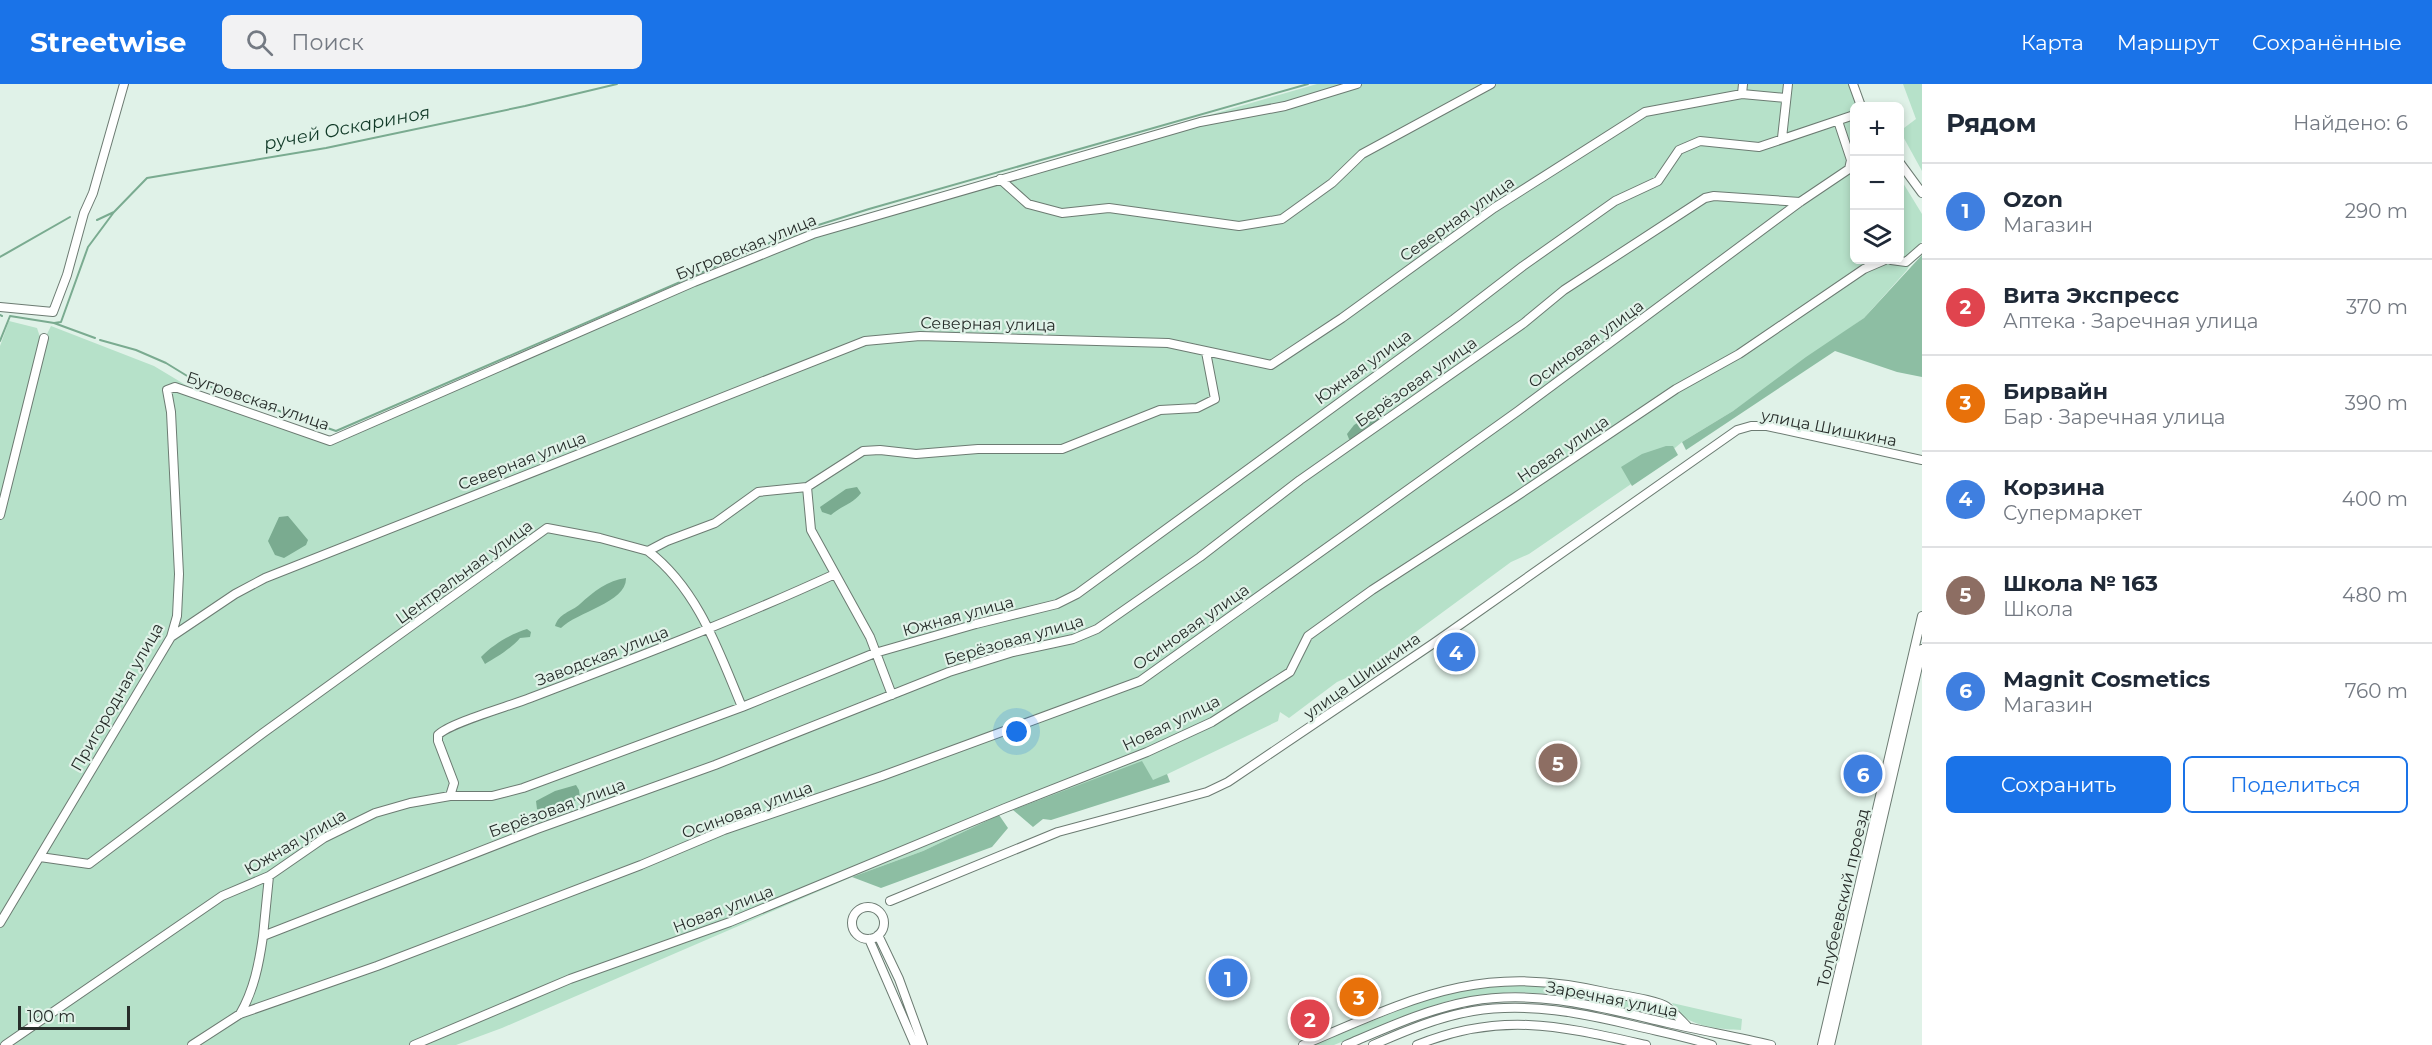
<!DOCTYPE html>
<html lang="ru">
<head>
<meta charset="utf-8">
<style>
  :root { --surface:#fff; --page:#f2f2f3; --text:#1f2937; --muted:#747a83; --line:#e0e1e3; --accent:#1a73e8 }
  body { margin:0; font-family:Montserrat,sans-serif; background:var(--page); color:var(--text) }
  .controls { position:absolute; right:18px; top:18px; display:grid; overflow:hidden; border-radius:9px; box-shadow:0 3px 9px #0003 }
  .controls button { width:54px; height:54px; display:grid; place-items:center; padding:0; border:0; border-bottom:2px solid var(--line); background:var(--surface); color:var(--text); font:30px sans-serif }
  .scale { position:absolute; left:18px; bottom:15px; width:112px; box-sizing:border-box; padding-left:6px; border:3px solid #272d2a; border-top:0; font-size:16px; line-height:21px; white-space:nowrap; color:#272d2a; -webkit-text-stroke:4px #e0f2e8; paint-order:stroke }
  .you { position:absolute; left:1017px; top:648px; width:21px; height:21px; margin:-15px; border:4px solid #fff; border-radius:50%; background:#1a73e8; box-shadow:0 0 0 9px #1a73e833 }
  .badge { display:grid; place-items:center; width:39px; height:39px; border-radius:50%; background:var(--accent); color:#fff; font-size:20px; font-weight:700 }
  .pin { position:absolute; translate:-50% -50%; border:3px solid #fff; box-shadow:0 2px 6px #0006 }
  .list { margin:0; padding:0; list-style:none }
  h2 { display:flex; justify-content:space-between; align-items:center; height:78px; margin:0; padding:0 24px; font-size:26px }
  h2 small { font-size:20px; font-weight:400; color:var(--muted) }
  .list li { display:grid; grid-template-columns:39px 1fr auto; gap:18px; align-items:center; box-sizing:border-box; height:96px; padding:0 24px; border-top:2px solid var(--line) }
  .list b { display:block; font-size:22px; white-space:nowrap }
  .list p { margin:0; font-size:20px; white-space:nowrap; color:var(--muted) }
  .list em { font-size:20px; font-style:normal; color:var(--muted) }
  .actions { display:flex; gap:12px; padding:18px 24px }
  .actions a { flex:1; padding:14px 0; border:2px solid var(--accent); border-radius:9px; text-align:center; font-size:21px; color:var(--accent) }
  .actions .main { background:var(--accent); color:#fff }
  .icon { flex:none; width:33px; height:33px; fill:none; stroke:currentColor; stroke-width:2; stroke-linecap:round; stroke-linejoin:round }
  .map { position:relative; flex:none; width:1922px; height:961px; overflow:hidden }
  header { display:flex; align-items:center; gap:36px; box-sizing:border-box; height:84px; padding:0 30px; background:var(--accent); color:#fff }
  header strong { font-size:28px }
  nav { display:flex; gap:33px; margin-inline-start:auto; font-size:21px }
  .search { width:420px; height:54px; background:var(--page); display:flex; align-items:center; gap:15px; box-sizing:border-box; padding:0 21px; border-radius:9px; color:var(--muted); font-size:22px }
  main { display:flex }
  aside { flex:1; background:var(--surface) }
  .map>svg:first-child { display:block }
  .green { fill:#b6e1c9 }
  .forest { fill:#8dbea3 }
  .water { fill:#7aab90 }
  .lines { fill:none; stroke-linecap:round; stroke-linejoin:round }
  .stream { stroke:#7aab90; stroke-width:2 }
  .minor-casing { stroke:#6c7b72; stroke-width:10 }
  .minor { stroke:#fff; stroke-width:8 }
  .labels { text-anchor:middle; dominant-baseline:central; stroke-width:4.5; stroke-linejoin:round; paint-order:stroke }
  .street-label { font-size:16px; fill:#272d2a; stroke:#e0f2e8 }
  .water-label { font-size:18px; font-style:italic; fill:#103927; stroke:#e0f2e8 }
</style>
</head>
<body>
<header>
<strong>Streetwise</strong>
<div class="search"><svg class="icon" aria-label="search" viewBox="0 0 24 24"><circle cx="10" cy="10" r="6"/><path d="M15 15l6 6"/></svg>Поиск</div>
<nav><a>Карта</a><a>Маршрут</a><a>Сохранённые</a></nav>
</header>
<main>
<div class="map">
<svg width="1922" height="961" viewBox="0 0 1922 961">
  <rect width="100%" height="100%" fill="#e0f2e8"/>
  <path class="green" d="M 1317,0 L 1851,0 L 1864,22 L 1854,22 L 1854,176 L 1900,176 L 1900,94 L 1922,130 L 1922,157 L 1907,186 L 1864,234 L 1733,327 L 1682,358 L 1637,396 L 1529,470 L 1511,478 L 1364,586 L 1337,598 L 1289,634 L 1280,628 L 1278,637 L 1153,697 L 1142,678 L 999,731 L 923,767 L 852,793 L 502,944 L 456,961 L 0,961 L 0,262 L 9,237 L 37,244 L 40,253 L 45,254 L 51,242 L 154,282 L 194,306 L 330,354 L 796,150 Z
    M 1903,0 L 1922,0 L 1922,87 L 1900,47 L 1916,35 Z
    M 1511,900 L 1581,905 L 1662,925 L 1673,934 L 1582,914 L 1554,910 L 1511,908 L 1451,916 L 1409,930 L 1334,961 L 1313,961 L 1429,914 L 1468,904 Z
    M 1672,919 L 1742,935 L 1741,946 C 1717,945 1684,943 1672,919 Z"/>
  <path class="forest" d="M 1922,171 L 1922,293 L 1897,288 L 1835,267 L 1686,366 L 1682,358 L 1733,327 L 1806,273 L 1864,234 Z
    M 1666,362 L 1673,362 L 1678,371 L 1632,402 L 1621,383 L 1642,370 Z
    M 1142,677 L 1153,696 L 1167,690 L 1170,698 L 1051,736 L 1043,735 L 1033,743 L 1013,726 Z
    M 999,731 L 1008,744 L 992,763 L 881,804 L 852,793 L 923,767 Z"/>
  <path class="water" d="M 1380,325 L 1383,329 L 1383,334 L 1352,356 L 1349,355 L 1347,350 L 1354,341 Z
    M 857,403 L 861,409 C 853,420 841,422 831,431 L 822,428 L 820,423 L 846,405 Z
    M 288,432 L 308,456 L 306,461 L 284,474 L 275,471 L 268,457 L 279,433 Z
    M 626,494 C 627,518 577,528 561,544 L 555,542 C 559,529 571,528 580,520 C 593,508 608,496 626,494 Z
    M 527,545 L 531,548 L 530,553 L 520,554 C 513,563 496,574 485,580 L 481,573 C 493,560 511,550 527,545 Z
    M 576,701 L 579,706 L 580,714 C 567,721 551,732 537,725 L 536,717 L 555,707 Z"/>
  <g class="lines">
    <path class="stream" d="M 97,136 L 114,128 L 147,94 L 326,64 L 525,22 L 617,0
      M 0,173 L 70,133
      M 0,231 L 2,232
      M 95,254 L 54,239 L 61,238 L 88,163 L 114,128
      M 100,256 L 136,266 L 166,279 L 197,298 L 336,347 L 793,149 L 869,125 L 1308,0
      M 0,257 L 10,232 L 54,239"/>
    <defs>
      <path id="minor" d="M 1853,0 L 1861,22
        M 1742,10 L 1743,0
        M 1782,54 L 1788,0
        M 1900,79 L 1922,109
        M 1000,95 L 1028,120 L 1062,129 L 1109,124 L 1239,142 L 1282,135 L 1332,99 L 1362,70 L 1491,0
        M 1891,176 L 1906,178 L 1922,164
        M 0,223 L 53,228 L 67,191 L 84,129 L 93,109 L 124,0
        M 807,403 L 811,446 L 870,553 L 892,611
        M 0,431 L 44,254
        M 648,467 C 698,505 719,568 742,623
        M 171,553 L 235,510 L 265,494 L 865,257 L 920,252 L 1168,259 L 1271,281 L 1342,234 L 1494,124 L 1645,28 L 1742,10 L 1785,14
        M 450,712 L 454,699 L 438,657 L 438,651 C 449,639 510,622 530,614 C 633,575 735,536 835,490
        M 40,773 L 89,780 L 263,649 L 547,444 L 600,454 L 648,467 L 667,457 L 715,439 L 758,408 L 807,403 L 863,367 L 880,366 L 916,370 L 978,365 L 1062,365 L 1160,326 L 1197,324 L 1215,315 L 1206,268
        M 890,817 L 1058,748 L 1207,708 L 1228,698 L 1434,559 L 1737,346 L 1751,342 L 1767,342 L 1922,376
        M852 839a16 16 0 1 1 32 0a16 16 0 1 1-32 0Z
        M 0,839 L 171,553 L 177,532 L 179,490 L 171,328 L 167,306 L 175,303 L 330,357 L 694,198 L 813,150 L 1200,38 L 1285,22 L 1357,0
        M 878,851 L 899,895 L 923,961
        M 263,852 L 269,792
        M 869,855 L 915,961
        M 240,930 C 254,906 259,880 263,852 L 537,745 L 715,681 L 949,588 L 1013,568 L 1073,555 L 1097,545 L 1200,473 L 1300,396 L 1524,239 L 1564,206 L 1705,114 L 1714,112 L 1800,118
        M 5,961 L 222,812 L 269,792 L 324,754 L 375,729 L 410,719 L 450,712 L 492,712 L 523,704 L 742,623 L 875,569 L 976,540 L 1057,520 L 1077,510 L 1454,235 L 1523,182 L 1615,117 L 1658,97 L 1679,66 L 1700,57 L 1759,63 L 1854,31
        M 192,961 L 240,930 L 377,882 L 641,781 L 724,746 L 882,692 L 1140,597 L 1518,327 L 1800,118 L 1849,85 L 1851,76 L 1838,37
        M 414,961 L 570,895 L 730,838 L 1005,724 L 1147,668 L 1212,638 L 1290,588 L 1308,552 L 1372,506 L 1514,414 L 1676,305 L 1739,270 L 1864,185 L 1885,176
        M 1303,961 C 1416,913 1480,879 1605,908 C 1619,911 1658,916 1667,923 C 1674,928 1681,936 1687,942
        M 1346,961 C 1386,944 1427,925 1471,917 C 1538,905 1603,924 1668,939 C 1703,947 1737,953 1771,961
        M 1373,961 C 1405,947 1438,933 1473,927 C 1528,918 1582,929 1636,942 C 1661,948 1687,953 1712,961
        M 1417,961 C 1501,927 1561,942 1646,961
        M 1822,961 L 1922,532
        M 1830,961 L 1922,565"/>
    </defs>
    <use href="#minor" class="minor-casing"/>
    <use href="#minor" class="minor"/>
  </g>
  <g class="labels">
    <g class="street-label">
      <text transform="translate(1457 135) rotate(-35)">Северная улица</text>
      <text transform="translate(746 163) rotate(-22)">Бугровская улица</text>
      <text transform="translate(988 240) rotate(1)">Северная улица</text>
      <text transform="translate(1586 260) rotate(-36)">Осиновая улица</text>
      <text transform="translate(1363 283) rotate(-36)">Южная улица</text>
      <text transform="translate(1416 298) rotate(-35)">Берёзовая улица</text>
      <text transform="translate(258 317) rotate(19)">Бугровская улица</text>
      <text transform="translate(1829 344) rotate(11)">улица Шишкина</text>
      <text transform="translate(1563 365) rotate(-34)">Новая улица</text>
      <text transform="translate(522 377) rotate(-21)">Северная улица</text>
      <text transform="translate(464 488) rotate(-36)">Центральная улица</text>
      <text transform="translate(958 532) rotate(-15)">Южная улица</text>
      <text transform="translate(1191 543) rotate(-35)">Осиновая улица</text>
      <text transform="translate(1014 556) rotate(-16)">Берёзовая улица</text>
      <text transform="translate(602 572) rotate(-21)">Заводская улица</text>
      <text transform="translate(1362 592) rotate(-35)">улица Шишкина</text>
      <text transform="translate(117 613) rotate(-60)">Пригородная улица</text>
      <text transform="translate(1171 639) rotate(-26)">Новая улица</text>
      <text transform="translate(557 724) rotate(-20)">Берёзовая улица</text>
      <text transform="translate(747 726) rotate(-20)">Осиновая улица</text>
      <text transform="translate(295 758) rotate(-30)">Южная улица</text>
      <text transform="translate(1843 814) rotate(-77)">Толубеевский проезд</text>
      <text transform="translate(723 825) rotate(-21)">Новая улица</text>
      <text transform="translate(1612 915) rotate(11)">Заречная улица</text>
    </g>
    <g class="water-label">
      <text transform="translate(347 44) rotate(-11)">ручей Оскариноя</text>
    </g>
  </g>
</svg>
<div class="controls">
<button>+</button>
<button>−</button>
<button><svg class="icon" aria-label="layers" viewBox="0 0 24 24"><path d="M12 4l9 5-9 5-9-5zM3 14l9 5 9-5"/></svg></button>
</div>
<div class="scale">100 m</div>
<div class="you"></div>
<div class="pin badge" style="left:1228px;top:894px;background:#3f7fe0">1</div>
<div class="pin badge" style="left:1310px;top:935px;background:#e0444e">2</div>
<div class="pin badge" style="left:1359px;top:913px;background:#e8710a">3</div>
<div class="pin badge" style="left:1456px;top:568px;background:#3f7fe0">4</div>
<div class="pin badge" style="left:1558px;top:679px;background:#8d6e63">5</div>
<div class="pin badge" style="left:1863px;top:690px;background:#3f7fe0">6</div>
</div>
<aside>
<h2>Рядом<small>Найдено: 6</small></h2>
<ul class="list">
<li><span class="badge" style="background:#3f7fe0">1</span><div><b>Ozon</b><p>Магазин</p></div><em>290 m</em></li>
<li><span class="badge" style="background:#e0444e">2</span><div><b>Вита Экспресс</b><p>Аптека · Заречная улица</p></div><em>370 m</em></li>
<li><span class="badge" style="background:#e8710a">3</span><div><b>Бирвайн</b><p>Бар · Заречная улица</p></div><em>390 m</em></li>
<li><span class="badge" style="background:#3f7fe0">4</span><div><b>Корзина</b><p>Супермаркет</p></div><em>400 m</em></li>
<li><span class="badge" style="background:#8d6e63">5</span><div><b>Школа № 163</b><p>Школа</p></div><em>480 m</em></li>
<li><span class="badge" style="background:#3f7fe0">6</span><div><b>Magnit Cosmetics</b><p>Магазин</p></div><em>760 m</em></li>
</ul>
<div class="actions"><a class="main">Сохранить</a><a>Поделиться</a></div>
</aside>
</main>
</body>
</html>
